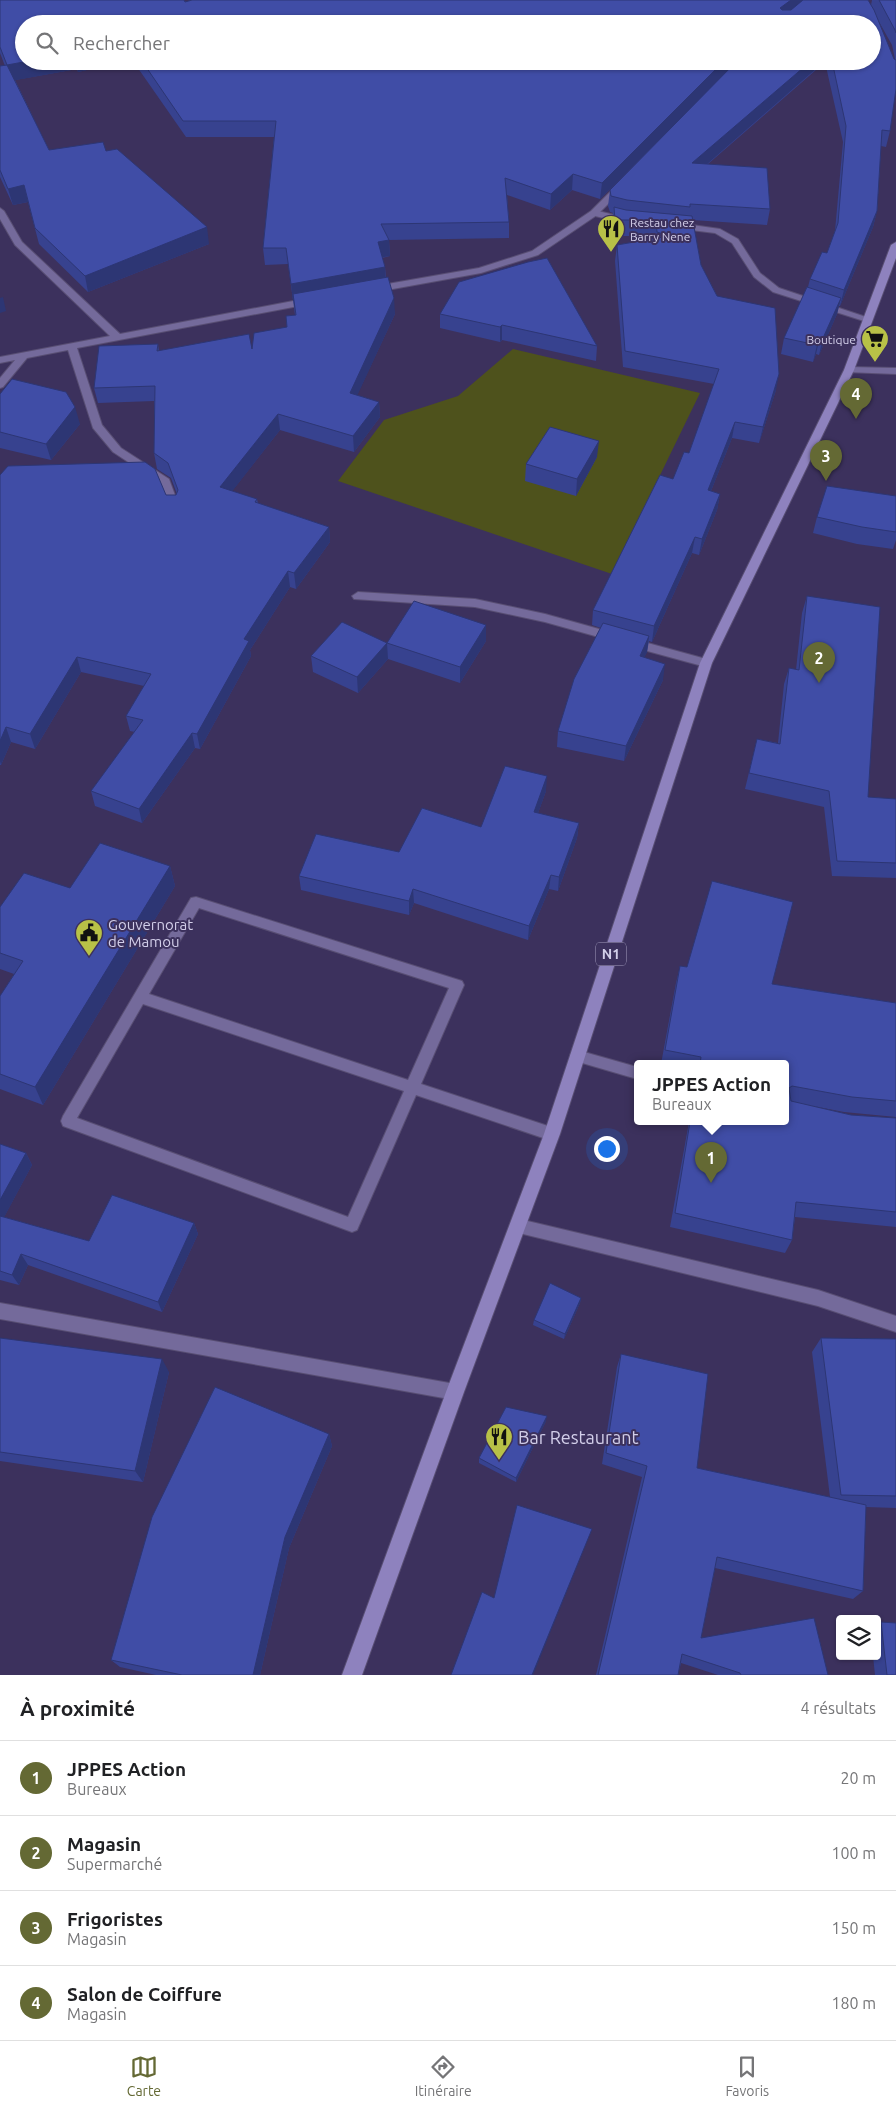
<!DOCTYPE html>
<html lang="fr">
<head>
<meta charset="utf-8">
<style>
  :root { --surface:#fff; --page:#f6f6f6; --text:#202124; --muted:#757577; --line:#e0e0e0; --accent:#646934 }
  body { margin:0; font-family:Ubuntu,sans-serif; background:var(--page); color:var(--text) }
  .controls { position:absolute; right:15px; bottom:15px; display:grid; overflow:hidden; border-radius:5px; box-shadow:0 1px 4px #0004 }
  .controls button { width:45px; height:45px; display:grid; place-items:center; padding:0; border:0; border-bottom:1px solid var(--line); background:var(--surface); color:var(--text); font:25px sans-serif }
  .you { position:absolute; left:606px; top:1148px; width:18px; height:18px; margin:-12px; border:4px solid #fff; border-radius:50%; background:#1a73e8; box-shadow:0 0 0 8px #1a73e833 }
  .badge { display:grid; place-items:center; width:32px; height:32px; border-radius:50%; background:var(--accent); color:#fff; font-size:16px; font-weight:700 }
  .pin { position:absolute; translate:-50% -41px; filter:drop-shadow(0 1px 2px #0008) }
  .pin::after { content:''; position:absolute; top:26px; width:18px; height:15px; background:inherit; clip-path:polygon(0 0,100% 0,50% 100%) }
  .popup { position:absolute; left:634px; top:1060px; width:155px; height:65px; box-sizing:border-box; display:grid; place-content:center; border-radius:5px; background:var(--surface); filter:drop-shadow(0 1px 4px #0005); font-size:16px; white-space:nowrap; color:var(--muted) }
  .popup b { font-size:19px; color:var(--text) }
  .popup::after { content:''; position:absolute; left:50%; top:100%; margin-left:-10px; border:10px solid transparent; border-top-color:var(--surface) }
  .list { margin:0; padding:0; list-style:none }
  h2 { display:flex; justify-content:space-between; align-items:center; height:65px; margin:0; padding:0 20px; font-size:21px }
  h2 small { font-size:16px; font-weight:400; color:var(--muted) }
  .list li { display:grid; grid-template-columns:32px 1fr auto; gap:15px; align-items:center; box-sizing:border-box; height:75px; padding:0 20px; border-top:1px solid var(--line) }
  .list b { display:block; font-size:19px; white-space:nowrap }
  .list p { margin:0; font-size:16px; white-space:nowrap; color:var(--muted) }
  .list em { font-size:16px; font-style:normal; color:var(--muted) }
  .icon { flex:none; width:28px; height:28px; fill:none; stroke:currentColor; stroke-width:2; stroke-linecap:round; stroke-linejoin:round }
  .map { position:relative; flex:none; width:896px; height:1675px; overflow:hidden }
  .search { position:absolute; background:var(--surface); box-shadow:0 1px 4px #0004; left:15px; right:15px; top:15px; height:55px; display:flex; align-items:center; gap:12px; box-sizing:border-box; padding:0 18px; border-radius:28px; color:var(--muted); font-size:19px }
  .sheet { height:365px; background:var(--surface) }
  nav { display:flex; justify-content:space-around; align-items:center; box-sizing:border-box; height:70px; border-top:1px solid var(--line); background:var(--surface); font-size:14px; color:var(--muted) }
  nav a { display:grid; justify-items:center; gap:2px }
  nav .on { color:var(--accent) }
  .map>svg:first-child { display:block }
  .green { fill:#4e521c }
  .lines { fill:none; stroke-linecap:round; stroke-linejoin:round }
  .service-casing { stroke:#584e73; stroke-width:2 }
  .minor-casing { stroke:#584e73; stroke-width:2 }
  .trunk-casing { stroke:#584e73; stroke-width:2 }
  .service { fill:#746a9b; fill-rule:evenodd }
  .minor { fill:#746a9b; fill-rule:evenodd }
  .trunk { fill:#8e82be; fill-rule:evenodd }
  .wall { fill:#37428f; fill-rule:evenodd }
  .shaded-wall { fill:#2d3674 }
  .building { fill:#404da6; stroke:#2d3674 }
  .labels { text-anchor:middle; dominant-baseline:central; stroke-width:4; stroke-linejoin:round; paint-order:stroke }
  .far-poi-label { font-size:12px; fill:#d2cee9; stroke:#3c315d; text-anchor:start }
  .shield { fill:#3c315d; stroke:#a59fbf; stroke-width:1 }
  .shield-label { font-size:14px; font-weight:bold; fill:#d2cee9 }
  .poi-label { font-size:15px; fill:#d2cee9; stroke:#3c315d; text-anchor:start }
  .near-poi-label { font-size:18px; fill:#d2cee9; stroke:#3c315d; text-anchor:start }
</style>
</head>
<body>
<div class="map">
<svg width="896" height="1675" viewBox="0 0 896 1675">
  <rect width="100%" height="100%" fill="#3c315d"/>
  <path class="green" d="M 513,349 L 700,393 L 612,574 L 338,481 L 384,420 L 458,396 Z"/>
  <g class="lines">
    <defs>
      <path id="service" d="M 594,210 L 631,219 L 632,221 L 628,224 L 591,215 L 590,213 Z
        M 678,223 L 720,229 L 738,239 L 760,273 L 779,288 L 872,319 L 870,321 L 864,321 L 773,292 L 754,277 L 732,243 L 715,233 L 675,228 L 675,224 Z
        M 196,897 L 462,981 L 464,985 L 421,1084 L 557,1129 L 559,1134 L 557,1139 L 552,1141 L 416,1095 L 357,1230 L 352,1232 L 63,1126 L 61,1121 L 63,1116 L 191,898 ZM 199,908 L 449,988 L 408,1080 L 149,994 ZM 143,1004 L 404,1091 L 348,1217 L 77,1118 Z"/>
      <path id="minor" d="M 621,183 L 624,184 L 624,188 L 597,215 L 538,255 L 481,273 L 376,292 L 371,289 L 376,286 L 479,268 L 532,251 L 591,211 L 618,184 Z
        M 0,208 L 4,211 L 22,242 L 120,334 L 309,298 L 314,301 L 309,304 L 77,348 L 102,425 L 121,448 L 169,479 L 179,506 L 178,509 L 170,509 L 160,483 L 113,452 L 93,428 L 68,350 L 27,358 L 3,387 L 0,388 L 0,378 L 15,360 L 0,363 L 0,357 L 110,336 L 15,245 L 0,219 Z
        M 849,367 L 896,368 L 896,374 L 846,372 L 846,368 Z
        M 358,592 L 475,599 L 545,614 L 617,634 L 619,637 L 613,641 L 545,622 L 475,607 L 354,599 L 352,596 Z
        M 633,639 L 706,659 L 712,663 L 706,667 L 629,646 L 627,643 Z
        M 577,1050 L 637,1067 L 637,1079 L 572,1060 L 570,1056 L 572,1052 Z
        M 519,1219 L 818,1290 L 896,1316 L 896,1332 L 818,1306 L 519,1233 L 514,1231 L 512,1226 L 514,1221 Z
        M 0,1303 L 455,1384 L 461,1386 L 463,1392 L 461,1398 L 455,1400 L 0,1319 Z"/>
      <path id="trunk" d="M 896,242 L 896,258 L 854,370 L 712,663 L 560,1134 L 464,1392 L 362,1675 L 342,1675 L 446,1392 L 544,1134 L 700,663 L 844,370 L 891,245 Z"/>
    </defs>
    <use href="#service" class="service-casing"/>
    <use href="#minor" class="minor-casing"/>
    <use href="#trunk" class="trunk-casing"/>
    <use href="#service" class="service"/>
    <use href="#minor" class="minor"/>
    <use href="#trunk" class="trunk"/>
  </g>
  <path class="wall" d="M 0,0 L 871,5 L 872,0 L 896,0 L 896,89 L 890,131 L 886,147 L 881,146 L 877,211 L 873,227 L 840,306 L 839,306 L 837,314 L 819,355 L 816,354 L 813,362 L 781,354 L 784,338 L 808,287 L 810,279 L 827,253 L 835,231 L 843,142 L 825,62 L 708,164 L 770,209 L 767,225 L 692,220 L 701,265 L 717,296 L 776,390 L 759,443 L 732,438 L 711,491 L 720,494 L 717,510 L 699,555 L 692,553 L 652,642 L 649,641 L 647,652 L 644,657 L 663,680 L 624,761 L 557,747 L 558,731 L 601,628 L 592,625 L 593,610 L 689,453 L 714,384 L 623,367 L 615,261 L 617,245 L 654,238 L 654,236 L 613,236 L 612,223 L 613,213 L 610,212 L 608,206 L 610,190 L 684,115 L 600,199 L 572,190 L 550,210 L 507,195 L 509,222 L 509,238 L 389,240 L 390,256 L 382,258 L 385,267 L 386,277 L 395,314 L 357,395 L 379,402 L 380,417 L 354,452 L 280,430 L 232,491 L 257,499 L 258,503 L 329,527 L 330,542 L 296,589 L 290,587 L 250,650 L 251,656 L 200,749 L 195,748 L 142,823 L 95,806 L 91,791 L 135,732 L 130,731 L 126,716 L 144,686 L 81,672 L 35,749 L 11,742 L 1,765 L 0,765 L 0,475 L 166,495 L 176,495 L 177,494 L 171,478 L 157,469 L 154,453 L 154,401 L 98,403 L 94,388 L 158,344 L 159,351 L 252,349 L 287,327 L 286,316 L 295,315 L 288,264 L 265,265 L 263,248 L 274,137 L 186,137 L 133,61 L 872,61 L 872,24 L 24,24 L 24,61 L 127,61 L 78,72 L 77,69 L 15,80 L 49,150 L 106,151 L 209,244 L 88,292 L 39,244 L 28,202 L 13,205 L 0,177 L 0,66 L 5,66 L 0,53 ZM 878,20 L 892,45 L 895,59 L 894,59 Z
    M 547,258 L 597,346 L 596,361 L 502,340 L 500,342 L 440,328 L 440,314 Z
    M 0,394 L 80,424 L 51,460 L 0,448 Z
    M 597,457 L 576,496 L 525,481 L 526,464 Z
    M 896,496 L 896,540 L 893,549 L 857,544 L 813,533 L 817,517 Z
    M 807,596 L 868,797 L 896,799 L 896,878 L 832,876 L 824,807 L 745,789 L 757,739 L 778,743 L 784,684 L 789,668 L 796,670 L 802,613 Z
    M 486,625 L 486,641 L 460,683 L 388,659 L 358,693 L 313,672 L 311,656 Z
    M 546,791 L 538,813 L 579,823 L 577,838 L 558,891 L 549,889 L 528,940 L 414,903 L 409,915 L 301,890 L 299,876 L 399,852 L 481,827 Z
    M 170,866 L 175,886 L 43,1105 L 0,1089 L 0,996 L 14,974 L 0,969 L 0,907 L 70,888 Z
    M 680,966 L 772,984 L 896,1003 L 896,1117 L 844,1112 L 813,1106 L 851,1115 L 896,1118 L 896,1227 L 795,1217 L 792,1240 L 785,1253 L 670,1227 L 689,1122 L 785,1122 L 785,1064 L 661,1064 L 676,983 Z
    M 0,1144 L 26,1153 L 32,1165 L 4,1217 L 89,1241 L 194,1223 L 198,1234 L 162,1312 L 28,1265 L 19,1285 L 0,1280 Z
    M 581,1298 L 580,1303 L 564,1339 L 533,1325 L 534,1320 Z
    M 0,1338 L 169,1372 L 143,1482 L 0,1461 Z
    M 821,1338 L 896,1339 L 896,1508 L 866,1507 L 863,1591 L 853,1599 L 715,1568 L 701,1638 L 828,1675 L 718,1675 L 681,1663 L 678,1675 L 596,1675 L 642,1477 L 602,1464 L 617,1367 L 621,1354 L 697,1468 L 830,1497 L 812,1352 Z
    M 546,1421 L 516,1482 L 479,1463 L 479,1458 Z
    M 329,1434 L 332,1446 L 289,1548 L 260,1675 L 156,1675 L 120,1667 L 111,1660 Z
    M 881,1622 L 896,1675 L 875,1675 L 873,1656 L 877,1656 L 877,1625 Z"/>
  <path class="shaded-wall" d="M 791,0 L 844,0 L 777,24 L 780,8 Z
    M 29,61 L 75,61 L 77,69 L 11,81 L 7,65 Z
    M 76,61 L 127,61 L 78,72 Z
    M 724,61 L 738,61 L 600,199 L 602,183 Z
    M 811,61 L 825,61 L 690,179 L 692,163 Z
    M 573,174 L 572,190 L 550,210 L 551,194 Z
    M 24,185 L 28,202 L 13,205 L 8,189 Z
    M 877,211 L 873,227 L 840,306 L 844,290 Z
    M 207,227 L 209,244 L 88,292 L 85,276 Z
    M 389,240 L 390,256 L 378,258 L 378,242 Z
    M 385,267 L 386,283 L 293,301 L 291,284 Z
    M 3,297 L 6,311 L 0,313 L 0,298 Z
    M 394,298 L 395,314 L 351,409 L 350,393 Z
    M 841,298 L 837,314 L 819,355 L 823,338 Z
    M 502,325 L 502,340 L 500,342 L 500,327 Z
    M 820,337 L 816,354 L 813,362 L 817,345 Z
    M 779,374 L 776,390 L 759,443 L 763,427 Z
    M 379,402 L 380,417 L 354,452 L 353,436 Z
    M 75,407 L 80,424 L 51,460 L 46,444 Z
    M 278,414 L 280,430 L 223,503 L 220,487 Z
    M 735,422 L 732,438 L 705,506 L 708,490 Z
    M 599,441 L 597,457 L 576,496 L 577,479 Z
    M 720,494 L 717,510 L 699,555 L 702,539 Z
    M 329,527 L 330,542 L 296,589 L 294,573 Z
    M 695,537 L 692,553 L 652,642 L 654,626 Z
    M 288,571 L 290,587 L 250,650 L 251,656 L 200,749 L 197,734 L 244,639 Z
    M 486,625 L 486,641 L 460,683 L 460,667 Z
    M 649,636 L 647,652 L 638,672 L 640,656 Z
    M 387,643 L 388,659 L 358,693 L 357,677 Z
    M 77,657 L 81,672 L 35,749 L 30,734 Z
    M 665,664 L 663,680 L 624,761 L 626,746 Z
    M 6,727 L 11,742 L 1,765 L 0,761 L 0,741 Z
    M 192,733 L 195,748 L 142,823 L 139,809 Z
    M 547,776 L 546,791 L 533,827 L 534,812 Z
    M 579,823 L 577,838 L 558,891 L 559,877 Z
    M 170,866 L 175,886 L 43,1105 L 35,1087 Z
    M 551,875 L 549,889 L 528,940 L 529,926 Z
    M 413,889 L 414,903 L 409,915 L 409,901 Z
    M 26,1153 L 32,1165 L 0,1225 L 0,1200 Z
    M 194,1223 L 198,1234 L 162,1312 L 158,1302 Z
    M 21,1254 L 28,1265 L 19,1285 L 12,1275 Z
    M 581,1298 L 580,1303 L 564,1339 L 565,1334 Z
    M 162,1359 L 169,1372 L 143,1482 L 135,1471 Z
    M 547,1416 L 546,1421 L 516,1482 L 516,1478 Z
    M 329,1434 L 332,1446 L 289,1548 L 260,1675 L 253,1675 L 285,1537 Z
    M 592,1529 L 533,1675 L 532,1675 Z"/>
  <path class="building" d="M 0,0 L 184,0 L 185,2 L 192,0 L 791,0 L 780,8 L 782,10 L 791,10 L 803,0 L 868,0 L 874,10 L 894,59 L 896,60 L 896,89 L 890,131 L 882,130 L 877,211 L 844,290 L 810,279 L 822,252 L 827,253 L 838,223 L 846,126 L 832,61 L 872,61 L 872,24 L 24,24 L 24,61 L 29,61 L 7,65 L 49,150 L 103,142 L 106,151 L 117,149 L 207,227 L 85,276 L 35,228 L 24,185 L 8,189 L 0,170 L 0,66 L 7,65 L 0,47 Z
    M 879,0 L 896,0 L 896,33 L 895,30 Z
    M 142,61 L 724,61 L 602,183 L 573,174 L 551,194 L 505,178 L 509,222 L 381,224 L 389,240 L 378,242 L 385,267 L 291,284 L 286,248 L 263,248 L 276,121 L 183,121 Z
    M 737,61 L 811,61 L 692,163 L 767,168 L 770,209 L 690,204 L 690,207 L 627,200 L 611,196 L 610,190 Z
    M 614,207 L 626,210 L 692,216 L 701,265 L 717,296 L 775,308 L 779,374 L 763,427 L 735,422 L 708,490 L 720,494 L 702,539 L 695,537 L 654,626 L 593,610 L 660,475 L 673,479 L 684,452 L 689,453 L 719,369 L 625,351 L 617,245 L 669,236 L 657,232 L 656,220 L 615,220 Z
    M 547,258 L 597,346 L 502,325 L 500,327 L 440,314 L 459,282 L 528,262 Z
    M 388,277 L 394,298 L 350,393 L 379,402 L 353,436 L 278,414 L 220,487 L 257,499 L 255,502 L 329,527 L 294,573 L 288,571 L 244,639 L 249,641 L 197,734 L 192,733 L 139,809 L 91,791 L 143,720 L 126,716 L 151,674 L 77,657 L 30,734 L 6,727 L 0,741 L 0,475 L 8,466 L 145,462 L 155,469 L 166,495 L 176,495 L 178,490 L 168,463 L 154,453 L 155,386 L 94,388 L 99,346 L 158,344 L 157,351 L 249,334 L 252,349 L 254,333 L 287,327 L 286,316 L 296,315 L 293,294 Z
    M 807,287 L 841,298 L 823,338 L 820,337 L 817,345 L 784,338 Z
    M 12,379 L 66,392 L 75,407 L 46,444 L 0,432 L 0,394 Z
    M 550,427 L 599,441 L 577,479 L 526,464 Z
    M 827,486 L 896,496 L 896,532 L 862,527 L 817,517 Z
    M 807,596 L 880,607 L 868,797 L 896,799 L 896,863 L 837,861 L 829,791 L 749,773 L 757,739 L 780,744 L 789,668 L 799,670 Z
    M 414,601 L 486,625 L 460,667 L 387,643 Z
    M 342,622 L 387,643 L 357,677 L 311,656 Z
    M 603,623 L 649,636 L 640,656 L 665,664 L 626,746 L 558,731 L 574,679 Z
    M 505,766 L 547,776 L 534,812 L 579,823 L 559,877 L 551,875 L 529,926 L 413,889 L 409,901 L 299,876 L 316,834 L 399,852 L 422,808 L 481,827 Z
    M 100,843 L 170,866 L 35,1087 L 0,1074 L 0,996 L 23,961 L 0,953 L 0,907 L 24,873 L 70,888 Z
    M 712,881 L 793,902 L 772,984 L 896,1003 L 896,1101 L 852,1097 L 792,1086 L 789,1088 L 791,1101 L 851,1115 L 896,1118 L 896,1212 L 796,1202 L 792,1240 L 675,1213 L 690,1122 L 785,1122 L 785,1064 L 700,1064 L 701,1057 L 665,1050 L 680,966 L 687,967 Z
    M 0,1144 L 26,1153 L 0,1200 Z
    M 112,1195 L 194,1223 L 158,1302 L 21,1254 L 12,1275 L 0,1271 L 0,1216 L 89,1241 Z
    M 550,1283 L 581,1298 L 565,1334 L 534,1320 Z
    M 0,1338 L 162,1359 L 135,1471 L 0,1452 Z
    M 821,1338 L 896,1339 L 896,1496 L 841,1495 Z
    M 621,1354 L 708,1374 L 697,1468 L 866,1505 L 863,1591 L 717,1557 L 701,1638 L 814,1618 L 828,1675 L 741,1675 L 740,1673 L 682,1654 L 678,1675 L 598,1675 L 647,1466 L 606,1453 Z
    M 215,1387 L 329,1434 L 285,1537 L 253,1675 L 182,1675 L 111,1660 L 152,1517 Z
    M 506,1407 L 547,1416 L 516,1478 L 479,1458 Z
    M 517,1505 L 592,1529 L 532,1675 L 451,1675 L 482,1592 L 494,1598 Z
    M 881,1622 L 896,1623 L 896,1675 L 887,1675 Z"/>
  <defs>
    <symbol id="restaurant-pin" viewBox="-11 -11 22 30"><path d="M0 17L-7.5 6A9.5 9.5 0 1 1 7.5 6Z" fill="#b8c147" stroke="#3c315d"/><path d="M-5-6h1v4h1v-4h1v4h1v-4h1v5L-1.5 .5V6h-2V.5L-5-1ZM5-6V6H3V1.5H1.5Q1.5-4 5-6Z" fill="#111"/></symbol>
    <symbol id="supermarket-pin" viewBox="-11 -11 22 30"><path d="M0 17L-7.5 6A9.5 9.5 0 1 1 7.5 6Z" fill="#b8c147" stroke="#3c315d"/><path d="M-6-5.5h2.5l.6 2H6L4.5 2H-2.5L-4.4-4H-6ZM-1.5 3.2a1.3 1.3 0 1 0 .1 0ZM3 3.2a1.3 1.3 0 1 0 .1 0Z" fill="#111"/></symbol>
    <symbol id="civic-pin" viewBox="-11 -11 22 30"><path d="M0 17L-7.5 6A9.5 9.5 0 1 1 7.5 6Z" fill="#b8c147" stroke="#3c315d"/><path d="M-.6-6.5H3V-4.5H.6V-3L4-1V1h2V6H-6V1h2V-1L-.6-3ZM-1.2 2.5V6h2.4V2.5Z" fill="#111"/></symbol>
  </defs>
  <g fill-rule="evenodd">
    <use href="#restaurant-pin" x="595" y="213" width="32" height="43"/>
    <use href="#supermarket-pin" x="859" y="323" width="32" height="43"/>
    <use href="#civic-pin" x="73" y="917" width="32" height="43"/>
    <use href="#restaurant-pin" x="483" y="1421" width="32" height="43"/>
  </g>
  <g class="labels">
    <g class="far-poi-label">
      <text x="630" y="222">Restau chez<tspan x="630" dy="14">Barry Nene</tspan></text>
      <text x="856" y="339" text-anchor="end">Boutique</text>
    </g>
    <rect class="shield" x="596" y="942.5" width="30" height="23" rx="4"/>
    <g class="shield-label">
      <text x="611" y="954">N1</text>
    </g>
    <g class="poi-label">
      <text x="108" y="924">Gouvernorat<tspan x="108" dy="17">de Mamou</tspan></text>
    </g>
    <g class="near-poi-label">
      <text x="518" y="1437">Bar Restaurant</text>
    </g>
  </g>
</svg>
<div class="controls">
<button><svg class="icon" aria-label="layers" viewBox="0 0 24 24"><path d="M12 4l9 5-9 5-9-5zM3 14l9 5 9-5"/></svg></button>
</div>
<div class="you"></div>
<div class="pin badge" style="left:711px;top:1183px">1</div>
<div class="popup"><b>JPPES Action</b>Bureaux</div>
<div class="pin badge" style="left:819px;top:683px">2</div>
<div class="pin badge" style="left:826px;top:481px">3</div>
<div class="pin badge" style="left:856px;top:419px">4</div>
<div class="search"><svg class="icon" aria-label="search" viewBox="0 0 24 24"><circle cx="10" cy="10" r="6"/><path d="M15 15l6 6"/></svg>Rechercher</div>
</div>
<section class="sheet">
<h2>À proximité<small>4 résultats</small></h2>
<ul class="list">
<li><span class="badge">1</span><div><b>JPPES Action</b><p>Bureaux</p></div><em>20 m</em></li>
<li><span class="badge">2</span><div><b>Magasin</b><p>Supermarché</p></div><em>100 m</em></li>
<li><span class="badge">3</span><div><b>Frigoristes</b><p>Magasin</p></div><em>150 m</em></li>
<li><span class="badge">4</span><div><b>Salon de Coiffure</b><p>Magasin</p></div><em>180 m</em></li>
</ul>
</section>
<nav>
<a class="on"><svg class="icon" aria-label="map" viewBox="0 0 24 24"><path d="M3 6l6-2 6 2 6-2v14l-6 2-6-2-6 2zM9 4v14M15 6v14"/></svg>Carte</a>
<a><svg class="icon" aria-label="directions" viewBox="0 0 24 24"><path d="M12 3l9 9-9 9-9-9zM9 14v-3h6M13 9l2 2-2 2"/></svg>Itinéraire</a>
<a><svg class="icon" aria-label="saved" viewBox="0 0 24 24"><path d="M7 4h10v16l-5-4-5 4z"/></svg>Favoris</a>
</nav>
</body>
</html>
